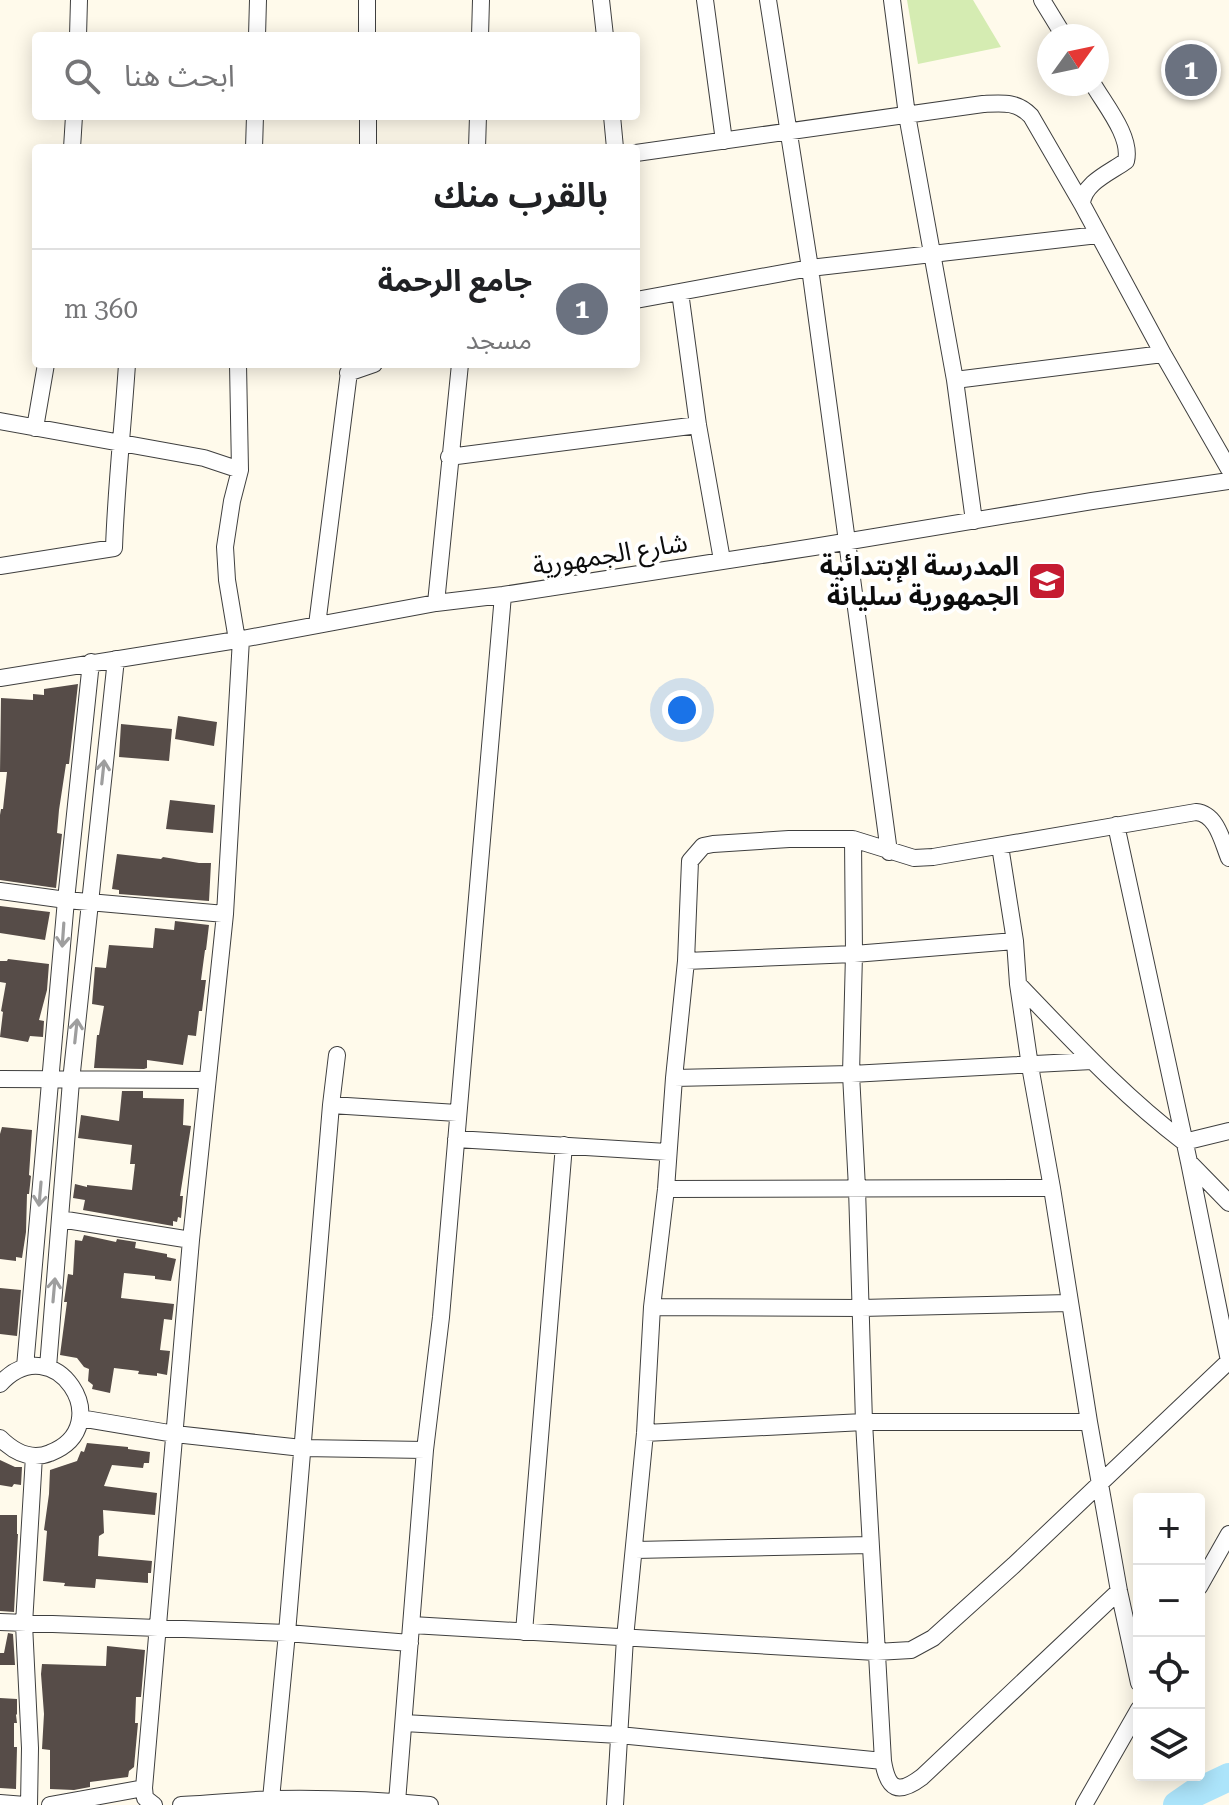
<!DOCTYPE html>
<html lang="ar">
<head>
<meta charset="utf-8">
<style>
  :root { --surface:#fff; --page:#f2f2f2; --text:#202124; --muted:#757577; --line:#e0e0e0; --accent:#c51b31 }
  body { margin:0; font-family:"Roboto Serif","Noto Sans Arabic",serif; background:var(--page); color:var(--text); direction:rtl }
  .controls { position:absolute; right:24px; bottom:24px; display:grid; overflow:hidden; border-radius:8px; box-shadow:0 4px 20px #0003 }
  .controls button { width:72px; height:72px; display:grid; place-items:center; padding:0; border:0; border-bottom:2px solid var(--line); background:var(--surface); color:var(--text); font:40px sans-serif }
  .compass { position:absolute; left:1037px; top:24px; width:72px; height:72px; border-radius:50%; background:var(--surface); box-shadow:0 4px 20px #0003; rotate:57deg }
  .you { position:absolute; left:682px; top:710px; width:28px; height:28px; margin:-20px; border:6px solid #fff; border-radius:50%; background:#1a73e8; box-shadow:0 0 0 12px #1a73e833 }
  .badge { display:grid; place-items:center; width:52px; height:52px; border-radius:50%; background:var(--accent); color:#fff; font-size:26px; font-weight:700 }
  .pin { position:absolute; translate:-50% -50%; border:4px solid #fff; box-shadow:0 2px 8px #0006 }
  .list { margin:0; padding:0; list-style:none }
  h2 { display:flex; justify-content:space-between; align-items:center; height:104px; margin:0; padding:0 32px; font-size:34px }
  h2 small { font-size:26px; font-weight:400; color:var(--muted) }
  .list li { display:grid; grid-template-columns:52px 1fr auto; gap:24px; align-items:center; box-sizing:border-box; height:120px; padding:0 32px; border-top:2px solid var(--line) }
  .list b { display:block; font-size:30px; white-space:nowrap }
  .list p { margin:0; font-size:26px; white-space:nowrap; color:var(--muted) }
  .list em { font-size:26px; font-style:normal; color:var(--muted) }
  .icon { flex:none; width:44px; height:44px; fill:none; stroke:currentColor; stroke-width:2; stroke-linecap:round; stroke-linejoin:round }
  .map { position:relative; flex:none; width:1229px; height:1805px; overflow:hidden; direction:ltr }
  .search { position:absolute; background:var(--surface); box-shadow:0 4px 20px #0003; left:32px; top:32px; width:608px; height:88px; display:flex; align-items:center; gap:20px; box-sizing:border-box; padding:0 28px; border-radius:8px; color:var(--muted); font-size:30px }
  .panel { position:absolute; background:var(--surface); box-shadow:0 4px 20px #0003; left:32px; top:144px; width:608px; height:224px; border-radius:8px; direction:rtl }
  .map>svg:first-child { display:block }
  .green { fill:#d5ecb2 }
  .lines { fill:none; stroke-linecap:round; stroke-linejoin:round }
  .river { stroke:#ace4fa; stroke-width:28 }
  .building { fill:#564c48 }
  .minor-casing { stroke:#3f3f3f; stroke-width:18 }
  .minor { stroke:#fff; stroke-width:16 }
  .oneway { stroke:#9e9e9e }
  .labels { text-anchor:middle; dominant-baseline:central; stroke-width:8; stroke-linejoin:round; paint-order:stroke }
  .street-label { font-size:26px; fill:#0c0c0c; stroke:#fff }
  .poi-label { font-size:26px; font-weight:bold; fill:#0c0c0c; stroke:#fff; text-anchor:end }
</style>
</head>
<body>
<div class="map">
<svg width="1229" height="1805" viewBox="0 0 1229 1805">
  <rect width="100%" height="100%" fill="#fffaeb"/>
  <path class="green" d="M 907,0 L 973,0 L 1001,47 L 918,64 Z"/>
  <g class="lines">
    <path class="river" d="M 1177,1805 L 1193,1794 L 1229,1777"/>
  </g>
  <path class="building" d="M 78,684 L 69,764 L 66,764 L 59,810 L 57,833 L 62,834 L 56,888 L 0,880 L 0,815 L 1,809 L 3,809 L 7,772 L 0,772 L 1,698 L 33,700 L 33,694 L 44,695 L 44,689 Z
    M 178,716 L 217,722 L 214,746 L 175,739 Z
    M 121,724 L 172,729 L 169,761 L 119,757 Z
    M 170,800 L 215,805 L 213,833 L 166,829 Z
    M 117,854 L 161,859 L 163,857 L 199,863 L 211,863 L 209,901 L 119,894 L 119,890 L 112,889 Z
    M 0,906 L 50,912 L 45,940 L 0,933 Z
    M 175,921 L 209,925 L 206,950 L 205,950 L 201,980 L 206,980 L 202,1011 L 199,1011 L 196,1036 L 188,1035 L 183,1065 L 147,1060 L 147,1068 L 144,1069 L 94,1068 L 97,1035 L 99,1035 L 104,1006 L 92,1004 L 95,967 L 106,968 L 109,945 L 153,948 L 155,928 L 174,930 Z
    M 8,959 L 49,964 L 47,990 L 39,1020 L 44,1021 L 43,1037 L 30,1036 L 28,1042 L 0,1037 L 3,1012 L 1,1011 L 6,983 L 0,982 L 0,961 L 7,961 Z
    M 122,1091 L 143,1091 L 143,1098 L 184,1099 L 183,1125 L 191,1126 L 180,1196 L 183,1196 L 181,1218 L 178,1217 L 177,1222 L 173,1221 L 173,1226 L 83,1210 L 85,1200 L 73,1198 L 75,1184 L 87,1187 L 87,1185 L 132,1190 L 135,1164 L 130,1164 L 132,1145 L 78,1138 L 81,1115 L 119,1121 Z
    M 2,1127 L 32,1130 L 29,1175 L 31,1176 L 29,1194 L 27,1194 L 26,1232 L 22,1258 L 16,1257 L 16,1261 L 0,1259 L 0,1134 Z
    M 84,1235 L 116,1242 L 117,1239 L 136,1242 L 135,1248 L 167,1254 L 167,1257 L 176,1259 L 171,1281 L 155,1279 L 155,1276 L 124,1273 L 121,1298 L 174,1304 L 172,1320 L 164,1319 L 160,1350 L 170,1351 L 167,1375 L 157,1373 L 157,1376 L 138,1374 L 139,1371 L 114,1368 L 110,1393 L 92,1389 L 93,1385 L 88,1381 L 89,1369 L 84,1367 L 77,1358 L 60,1355 L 67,1302 L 64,1302 L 68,1274 L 73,1275 L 75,1240 L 82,1241 Z
    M 0,1288 L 21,1290 L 17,1336 L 0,1334 Z
    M 87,1443 L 128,1447 L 128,1449 L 150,1452 L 149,1463 L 144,1463 L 143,1468 L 112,1465 L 104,1486 L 157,1493 L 155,1515 L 103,1510 L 104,1533 L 99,1536 L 98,1556 L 152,1561 L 151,1573 L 148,1573 L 148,1583 L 96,1579 L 95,1588 L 64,1586 L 65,1583 L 43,1581 L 47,1531 L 44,1530 L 49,1494 L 50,1470 L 77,1461 L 81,1451 L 84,1452 Z
    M 0,1460 L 15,1467 L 22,1467 L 21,1485 L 14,1484 L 12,1487 L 0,1485 Z
    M 0,1515 L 17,1515 L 17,1534 L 18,1534 L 14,1612 L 0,1611 Z
    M 8,1633 L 13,1634 L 15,1665 L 0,1665 L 0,1653 L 4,1653 Z
    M 107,1646 L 145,1650 L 141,1697 L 136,1697 L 135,1723 L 138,1723 L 134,1767 L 129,1771 L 128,1777 L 90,1782 L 90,1787 L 74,1790 L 50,1789 L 50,1750 L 42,1749 L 44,1714 L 41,1674 L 42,1664 L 106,1666 Z
    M 0,1698 L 17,1699 L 17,1714 L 16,1715 L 17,1723 L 14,1723 L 14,1747 L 17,1747 L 16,1789 L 0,1788 Z"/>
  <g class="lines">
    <defs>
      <path id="minor" d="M 367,0 L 367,36
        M 601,0 L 605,36
        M 705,0 L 724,141
        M 768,0 L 810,268 L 889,852
        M 892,0 L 907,115 L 955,380 L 974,521
        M 1042,0 L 1064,36
        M 78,36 L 79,0
        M 257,36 L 258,0
        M 480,36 L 481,0
        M 1093,84 C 1105,105 1132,137 1126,161 C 1111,172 1083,183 1082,204 L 1163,354 L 1229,469
        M 368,116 L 368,148
        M 612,116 L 615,148
        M 72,148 L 74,116
        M 254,148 L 255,116
        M 477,148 L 478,116
        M 636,153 L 983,104 C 1002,103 1017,101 1031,116 L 1082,204
        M 680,292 L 698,425 L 722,560
        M 636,300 L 810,268 L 1098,235
        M 348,373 L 374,364
        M 955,380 L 1163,354
        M 0,421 L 204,458 L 240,470
        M 35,428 L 46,364
        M 449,457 L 698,425
        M 0,566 L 114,548 C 116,487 123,426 127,364
        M 436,603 L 460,364
        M 317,625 L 350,364
        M 237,640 L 227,580 L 225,547 L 232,501 L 240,470 L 238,364
        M 0,678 L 237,640 L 436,603 L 503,595 L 814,547 L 1092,501 L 1229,481
        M 1116,825 L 1189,1162 L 1229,1361
        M 853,839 L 854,954 L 851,1074 L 857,1188 L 864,1422 L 883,1761 C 888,1790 898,1795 922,1777 L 1119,1591
        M 1000,846 L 1015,941 L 1018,984 L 1030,1066 L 1052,1188 L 1089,1422 L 1119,1591 L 1139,1683
        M 0,891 L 66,900 L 225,914
        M 686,961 L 854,954 L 1015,941
        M 1018,984 C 1071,1039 1123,1096 1184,1142 L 1229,1131
        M 674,1078 L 851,1074 L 1092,1061
        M 0,1079 L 207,1080
        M 331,1105 L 457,1113
        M 456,1139 L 667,1152
        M 1190,1163 L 1229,1203
        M 666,1189 L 1052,1188
        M 60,1219 L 191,1240
        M 652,1307 L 861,1308 L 1069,1303
        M 25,1367 L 66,900 L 91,662
        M 48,1367 L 71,1081 L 116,659
        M 0,1384 C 54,1325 120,1426 50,1453 C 31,1461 14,1452 0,1438
        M 80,1418 L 175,1434 L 302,1448 L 425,1450
        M 645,1433 L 864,1422 L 1089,1422
        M 635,1550 L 870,1545
        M 1199,1587 L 1229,1534
        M 0,1622 L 287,1633 L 410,1643
        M 412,1625 L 876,1652 L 911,1650 L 933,1638 L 1014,1565 L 1229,1361
        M 524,1632 L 564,1145
        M 404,1723 L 619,1735 L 883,1761
        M 271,1799 L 287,1633 L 331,1105 L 337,1055
        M 397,1802 L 425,1450 L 441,1317 L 503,595
        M 0,1803 L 25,1805
        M 29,1805 L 30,1748 L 24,1624 L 34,1456
        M 50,1805 L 144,1788
        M 154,1805 L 145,1798 L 144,1788 L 191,1240 L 225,914 L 241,639
        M 181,1805 C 212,1804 243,1800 274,1799 C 326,1798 378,1800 430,1805
        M 615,1805 L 625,1638 L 645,1433 L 652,1307 L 666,1189 L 674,1078 L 686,961 L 690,861 L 703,846 L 713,844 L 789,839 L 853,839 L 914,858 L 933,857 L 1196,812 C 1217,814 1222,841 1229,858
        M 1084,1805 L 1139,1709"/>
    </defs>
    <use href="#minor" class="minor-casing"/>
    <use href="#minor" class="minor"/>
  </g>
  <defs><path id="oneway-shaft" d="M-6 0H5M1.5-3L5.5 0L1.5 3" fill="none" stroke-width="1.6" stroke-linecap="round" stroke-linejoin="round" transform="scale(2)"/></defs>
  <g class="oneway">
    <use href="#oneway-shaft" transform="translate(103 772) rotate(-84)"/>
    <use href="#oneway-shaft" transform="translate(63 935) rotate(94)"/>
    <use href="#oneway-shaft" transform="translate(76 1031) rotate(-84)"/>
    <use href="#oneway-shaft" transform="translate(40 1194) rotate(95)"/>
    <use href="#oneway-shaft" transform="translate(54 1290) rotate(-85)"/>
  </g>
  <defs>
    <symbol id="school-square" viewBox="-11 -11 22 22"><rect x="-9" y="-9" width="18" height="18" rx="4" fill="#c51b31" stroke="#fff"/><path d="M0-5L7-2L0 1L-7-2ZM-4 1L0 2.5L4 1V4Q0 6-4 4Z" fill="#fff"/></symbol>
  </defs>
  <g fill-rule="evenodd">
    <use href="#school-square" x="1025" y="559" width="44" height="44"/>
  </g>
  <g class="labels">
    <g class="street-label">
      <text transform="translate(610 554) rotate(-9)">شارع الجمهورية</text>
    </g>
    <g class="poi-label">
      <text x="1019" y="566">المدرسة الإبتدائية<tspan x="1019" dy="30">الجمهورية سليانة</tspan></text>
    </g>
  </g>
</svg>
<div class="controls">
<button>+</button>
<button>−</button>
<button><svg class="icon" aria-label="locate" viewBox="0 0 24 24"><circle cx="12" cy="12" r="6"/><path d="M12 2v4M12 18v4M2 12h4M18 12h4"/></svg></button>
<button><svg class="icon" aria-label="layers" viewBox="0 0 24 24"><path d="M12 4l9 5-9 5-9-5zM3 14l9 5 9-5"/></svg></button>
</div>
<svg class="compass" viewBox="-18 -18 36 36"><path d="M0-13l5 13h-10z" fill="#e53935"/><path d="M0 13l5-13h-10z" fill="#757577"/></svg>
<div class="you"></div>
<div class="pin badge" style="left:1191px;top:70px;background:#6b7280">1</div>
<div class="search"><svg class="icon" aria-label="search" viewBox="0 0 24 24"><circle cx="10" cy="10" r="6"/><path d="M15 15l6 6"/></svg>ابحث هنا</div>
<section class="panel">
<h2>بالقرب منك<small></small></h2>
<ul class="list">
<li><span class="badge" style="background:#6b7280">1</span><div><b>جامع الرحمة</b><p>مسجد</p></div><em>360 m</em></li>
</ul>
</section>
</div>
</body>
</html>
